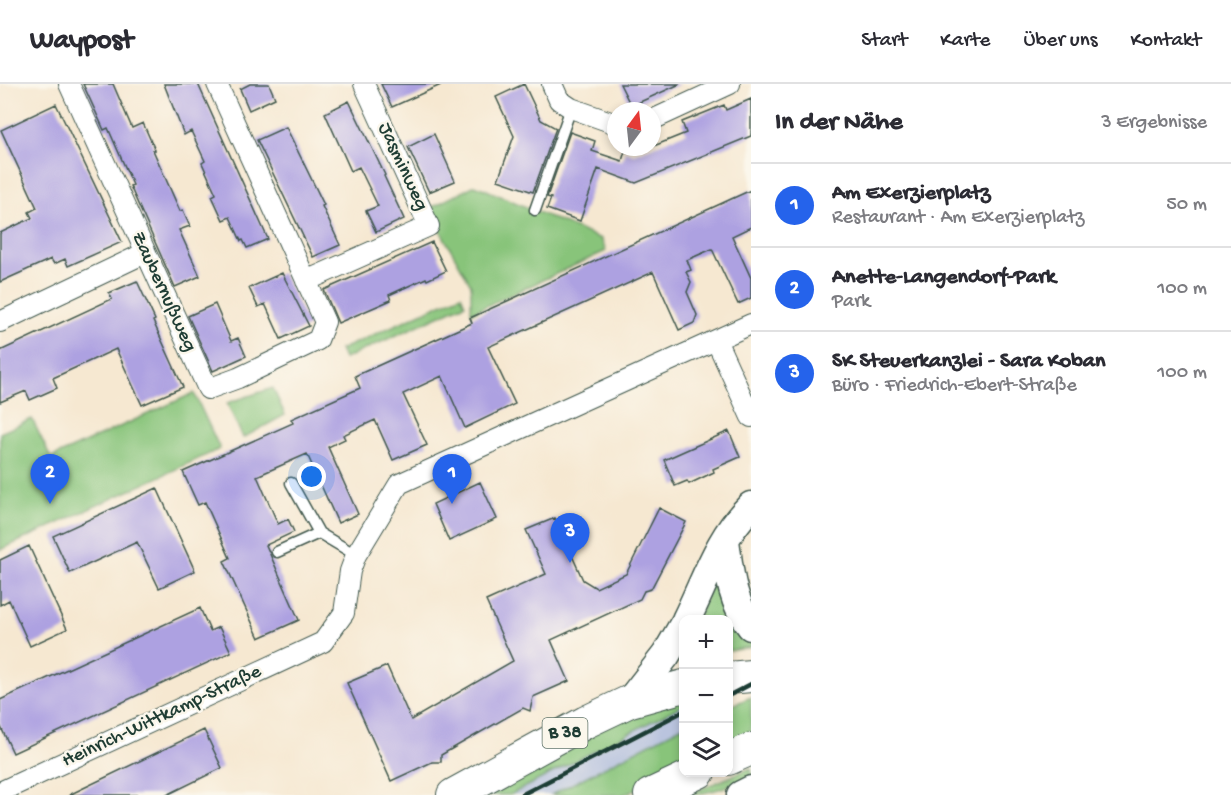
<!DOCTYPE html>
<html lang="de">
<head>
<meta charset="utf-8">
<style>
  :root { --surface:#fff; --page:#f2f2f3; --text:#2b2b33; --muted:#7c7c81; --line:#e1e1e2; --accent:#2563eb }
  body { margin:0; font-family:"Gochi Hand",sans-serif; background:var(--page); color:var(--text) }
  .controls { position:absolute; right:18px; bottom:18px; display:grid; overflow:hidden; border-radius:12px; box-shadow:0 3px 9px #0003 }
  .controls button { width:54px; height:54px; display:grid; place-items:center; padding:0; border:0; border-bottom:2px solid var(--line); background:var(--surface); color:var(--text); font:30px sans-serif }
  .compass { position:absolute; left:607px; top:18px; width:54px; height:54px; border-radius:50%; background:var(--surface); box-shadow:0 3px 9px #0003; rotate:15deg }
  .you { position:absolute; left:312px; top:393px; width:21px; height:21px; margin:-15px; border:4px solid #fff; border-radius:50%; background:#1a73e8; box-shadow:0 0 0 9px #1a73e833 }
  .badge { display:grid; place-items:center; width:39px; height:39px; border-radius:50%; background:var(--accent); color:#fff; font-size:20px; font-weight:700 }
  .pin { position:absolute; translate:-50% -50px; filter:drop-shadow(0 2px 3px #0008) }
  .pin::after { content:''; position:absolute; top:32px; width:21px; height:18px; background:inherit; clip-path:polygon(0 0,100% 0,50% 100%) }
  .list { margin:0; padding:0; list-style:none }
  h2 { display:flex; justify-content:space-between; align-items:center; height:78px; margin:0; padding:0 24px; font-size:26px }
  h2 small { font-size:20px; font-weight:400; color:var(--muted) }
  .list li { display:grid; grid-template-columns:39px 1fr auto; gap:18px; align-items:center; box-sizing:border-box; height:84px; padding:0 24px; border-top:2px solid var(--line) }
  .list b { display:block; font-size:22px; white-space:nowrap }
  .list p { margin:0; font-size:20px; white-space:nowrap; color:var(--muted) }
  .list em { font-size:20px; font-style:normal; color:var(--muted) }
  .icon { flex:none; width:33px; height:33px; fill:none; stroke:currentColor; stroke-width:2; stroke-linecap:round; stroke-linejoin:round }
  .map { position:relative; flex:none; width:751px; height:711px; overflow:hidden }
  header { display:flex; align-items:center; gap:36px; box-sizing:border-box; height:84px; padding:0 30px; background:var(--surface); border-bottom:2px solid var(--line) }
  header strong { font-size:28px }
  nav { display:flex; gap:33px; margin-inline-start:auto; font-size:21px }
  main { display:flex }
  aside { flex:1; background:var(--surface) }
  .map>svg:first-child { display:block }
  .industrial { fill:#bac4de }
  .green { fill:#88c47a; stroke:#548057; stroke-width:1.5 }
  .building { fill:#ada1e1 }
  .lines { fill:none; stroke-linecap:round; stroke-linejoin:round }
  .lane-casing { stroke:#3f574c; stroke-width:13 }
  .street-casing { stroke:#3f574c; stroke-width:22 }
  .secondary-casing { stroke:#3f574c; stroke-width:31 }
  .primary-casing { stroke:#3f574c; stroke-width:34 }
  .lane { stroke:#fff; stroke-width:10 }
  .street { stroke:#fff; stroke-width:20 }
  .secondary { stroke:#fff; stroke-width:28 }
  .primary { stroke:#fff; stroke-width:32 }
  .rail { stroke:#1f3d34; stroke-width:4.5 }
  .labels { text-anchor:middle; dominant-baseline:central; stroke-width:5; stroke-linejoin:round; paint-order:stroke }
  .shield { fill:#fbf7ec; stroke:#61756b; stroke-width:1.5 }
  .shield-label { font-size:18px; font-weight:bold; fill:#1f3d34 }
  .street-label { font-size:20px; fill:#1f3d34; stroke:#fbf7ec }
</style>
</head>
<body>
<header>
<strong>Waypost</strong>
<nav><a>Start</a><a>Karte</a><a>Über uns</a><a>Kontakt</a></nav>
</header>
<main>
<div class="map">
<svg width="751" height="711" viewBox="0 0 751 711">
  <rect width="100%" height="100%" fill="#fbf7ec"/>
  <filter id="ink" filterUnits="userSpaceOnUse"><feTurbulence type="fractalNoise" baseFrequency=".0167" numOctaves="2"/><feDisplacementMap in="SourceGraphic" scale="12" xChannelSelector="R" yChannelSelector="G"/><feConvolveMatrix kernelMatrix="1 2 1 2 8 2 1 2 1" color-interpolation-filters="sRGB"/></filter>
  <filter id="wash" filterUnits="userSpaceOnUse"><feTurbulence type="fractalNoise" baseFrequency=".008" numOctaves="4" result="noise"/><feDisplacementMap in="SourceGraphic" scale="24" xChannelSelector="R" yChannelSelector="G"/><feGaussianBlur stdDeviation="1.35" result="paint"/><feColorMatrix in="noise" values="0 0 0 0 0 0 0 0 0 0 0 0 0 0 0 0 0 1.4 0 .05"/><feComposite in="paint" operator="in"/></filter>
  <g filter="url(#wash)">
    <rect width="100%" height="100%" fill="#f6e8d1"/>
    <path class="industrial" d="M 683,621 L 683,642 L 551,711 L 510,711 Z"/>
    <path class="green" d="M 475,101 L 601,155 L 606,167 L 471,229 L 471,201 L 428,125 Z
      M 461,211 L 465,220 L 344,275 L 340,266 Z
      M 273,304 L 285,331 L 243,354 L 227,319 Z
      M 194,309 L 220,365 L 0,466 L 0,349 L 32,335 L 51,374 Z
      M 710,502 L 722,502 L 751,554 L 751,563 L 729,567 L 728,536 L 697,536 Z
      M 751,613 L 751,653 L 728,663 L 728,623 Z
      M 683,616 L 683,621 L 510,711 L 474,711 L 619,634 Z
      M 683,642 L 683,684 L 623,711 L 551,711 Z
      M 751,684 L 751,692 C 733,700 710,711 689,710 Z"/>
    <g id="blocks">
      <path class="building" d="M 83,0 L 113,0 L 132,44 L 143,39 L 155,66 L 153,66 L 180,127 L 183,126 L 190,142 L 179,146 L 200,192 L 175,203 L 130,102 L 133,101 L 108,44 L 104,46 Z
        M 164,0 L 198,0 L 268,155 L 247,164 L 243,156 L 241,157 L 230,133 L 223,136 L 212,112 L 216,110 L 202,79 L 205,77 L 191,47 L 184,51 Z
        M 250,0 L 269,0 L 275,14 L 249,26 L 240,5 Z
        M 381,0 L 443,0 L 392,23 Z
        M 524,0 L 541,36 L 556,44 L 533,108 L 498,96 L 514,52 L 496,13 Z
        M 620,0 L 680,0 L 631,22 Z
        M 751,15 L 751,52 L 636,99 L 598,85 L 580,137 L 547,125 L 551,114 L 547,113 L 570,48 L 595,57 L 592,67 L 622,77 L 625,67 L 634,70 L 686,49 L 682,38 L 724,21 L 726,26 Z
        M 349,17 L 385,91 L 384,92 L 404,135 L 376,148 L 366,127 L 378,122 L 359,83 L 351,87 L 325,29 Z
        M 56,20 L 122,158 L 68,182 L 65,175 L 54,180 L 51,175 L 0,198 L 0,149 L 32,134 L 29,128 L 37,124 L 1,46 Z
        M 286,43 L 324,121 L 322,122 L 340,161 L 313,173 L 257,56 Z
        M 434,50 L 455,97 L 429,108 L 408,63 Z
        M 751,106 L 751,143 L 732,152 L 751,194 L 751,214 L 738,220 L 712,165 L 687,176 L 691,186 L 686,188 L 691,198 L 687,208 L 697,231 L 694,239 L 679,246 L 653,188 L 488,263 L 515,320 L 465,344 L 442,292 L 403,310 L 427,361 L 393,376 L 375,336 L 343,351 L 345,355 L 328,363 L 358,430 L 338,439 L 307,370 L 257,392 L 278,440 L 288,435 L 294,448 L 266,461 L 299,536 L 259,554 L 224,477 L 230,474 L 205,418 L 198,421 L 183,388 L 293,339 L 291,335 L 360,304 L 355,292 L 472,239 L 470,234 Z
        M 432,158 L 446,187 L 427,196 L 426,194 L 389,211 L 391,216 L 338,239 L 324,206 Z
        M 282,189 L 309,242 L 281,255 L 265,220 L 258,223 L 249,204 Z
        M 137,197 L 155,236 L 153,237 L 183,303 L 142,321 L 116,265 L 53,294 L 57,304 L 30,316 L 26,307 L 0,318 L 0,267 L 112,215 L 109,209 Z
        M 215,220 L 231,257 L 238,254 L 246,272 L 213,287 L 188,232 Z
        M 729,347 L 740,373 L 713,385 L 714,388 L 689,400 L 687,397 L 675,402 L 664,376 Z
        M 480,398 L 497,435 L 449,457 L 433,420 Z
        M 157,404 L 195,487 L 159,504 L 137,458 L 70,489 L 53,452 Z
        M 659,424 L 686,438 L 651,505 L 644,507 L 640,515 L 551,556 L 569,597 L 533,613 L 530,627 L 523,624 L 441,671 L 441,678 L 432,678 L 391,697 L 347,599 L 387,582 L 411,636 L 513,577 L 486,517 L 546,490 L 526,446 L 555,434 L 583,496 L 596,504 L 626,490 Z
        M 29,462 L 67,545 L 30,562 L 9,516 L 0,521 L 0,476 Z
        M 200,524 L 210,547 L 219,543 L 231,568 L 13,669 L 0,641 L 0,616 Z
        M 204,646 L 222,684 L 167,711 L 69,711 Z"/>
    </g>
  </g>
  <g filter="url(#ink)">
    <use href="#blocks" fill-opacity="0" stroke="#3f574c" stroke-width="1.5"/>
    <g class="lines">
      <defs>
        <path id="lane" d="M 535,126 L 571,24
          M 291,399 L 319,449 L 356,471
          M 277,468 L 319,449"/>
        <path id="street" d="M 69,0 L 208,305 L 238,294 L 318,256 L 325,238 L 217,0
          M 552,0 L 559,16 L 571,24 L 616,40
          M 652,36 L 730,0
          M 306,197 L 429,142 L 364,0
          M 0,238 L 145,169
          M 716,256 L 751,333
          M 0,708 L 323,558 L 344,529 L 350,487 L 356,471 L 399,400 L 751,240"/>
        <path id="secondary" d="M 725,456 C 729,486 731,518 751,542
          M 686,536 C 706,496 718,454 751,422
          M 630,617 L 666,571 L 684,540
          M 741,711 L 751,706"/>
        <path id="primary" d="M 728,594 L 751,592
          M 728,675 L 751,665
          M 453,711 L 586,638 L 630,617 L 684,602
          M 650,711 L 699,688"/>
      </defs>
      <use href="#lane" class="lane-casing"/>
      <use href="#street" class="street-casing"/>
      <use href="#secondary" class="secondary-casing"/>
      <use href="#primary" class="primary-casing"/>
      <use href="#lane" class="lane"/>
      <use href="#street" class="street"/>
      <use href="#secondary" class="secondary"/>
      <use href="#primary" class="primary"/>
      <path class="rail" d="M 728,612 L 751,600
        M 521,711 L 684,627"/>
    </g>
  </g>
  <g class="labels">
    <rect class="shield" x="542.5" y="634" width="45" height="30" rx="4.5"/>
    <g class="shield-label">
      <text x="565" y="649">B 38</text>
    </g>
    <g class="street-label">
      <text transform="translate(402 83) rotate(65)">Jasminweg</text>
      <text transform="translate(163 208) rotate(65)">Zaubernußweg</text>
      <text transform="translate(162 633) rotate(-25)">Heinrich-Wittkamp-Straße</text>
    </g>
  </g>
</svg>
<div class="controls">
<button>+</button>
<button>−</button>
<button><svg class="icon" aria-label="layers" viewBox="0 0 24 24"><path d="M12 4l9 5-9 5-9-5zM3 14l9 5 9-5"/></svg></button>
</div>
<svg class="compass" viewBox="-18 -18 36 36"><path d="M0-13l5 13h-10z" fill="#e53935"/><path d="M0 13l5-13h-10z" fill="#7c7c81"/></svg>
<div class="you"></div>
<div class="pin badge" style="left:452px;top:420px">1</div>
<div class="pin badge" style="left:50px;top:420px">2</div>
<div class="pin badge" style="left:570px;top:479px">3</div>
</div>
<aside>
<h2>In der Nähe<small>3 Ergebnisse</small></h2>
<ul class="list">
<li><span class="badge">1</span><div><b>Am Exerzierplatz</b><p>Restaurant · Am Exerzierplatz</p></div><em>50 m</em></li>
<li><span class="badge">2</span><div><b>Anette-Langendorf-Park</b><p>Park</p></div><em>100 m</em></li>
<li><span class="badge">3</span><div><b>SK Steuerkanzlei - Sara Koban</b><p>Büro · Friedrich-Ebert-Straße</p></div><em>100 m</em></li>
</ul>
</aside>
</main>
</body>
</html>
